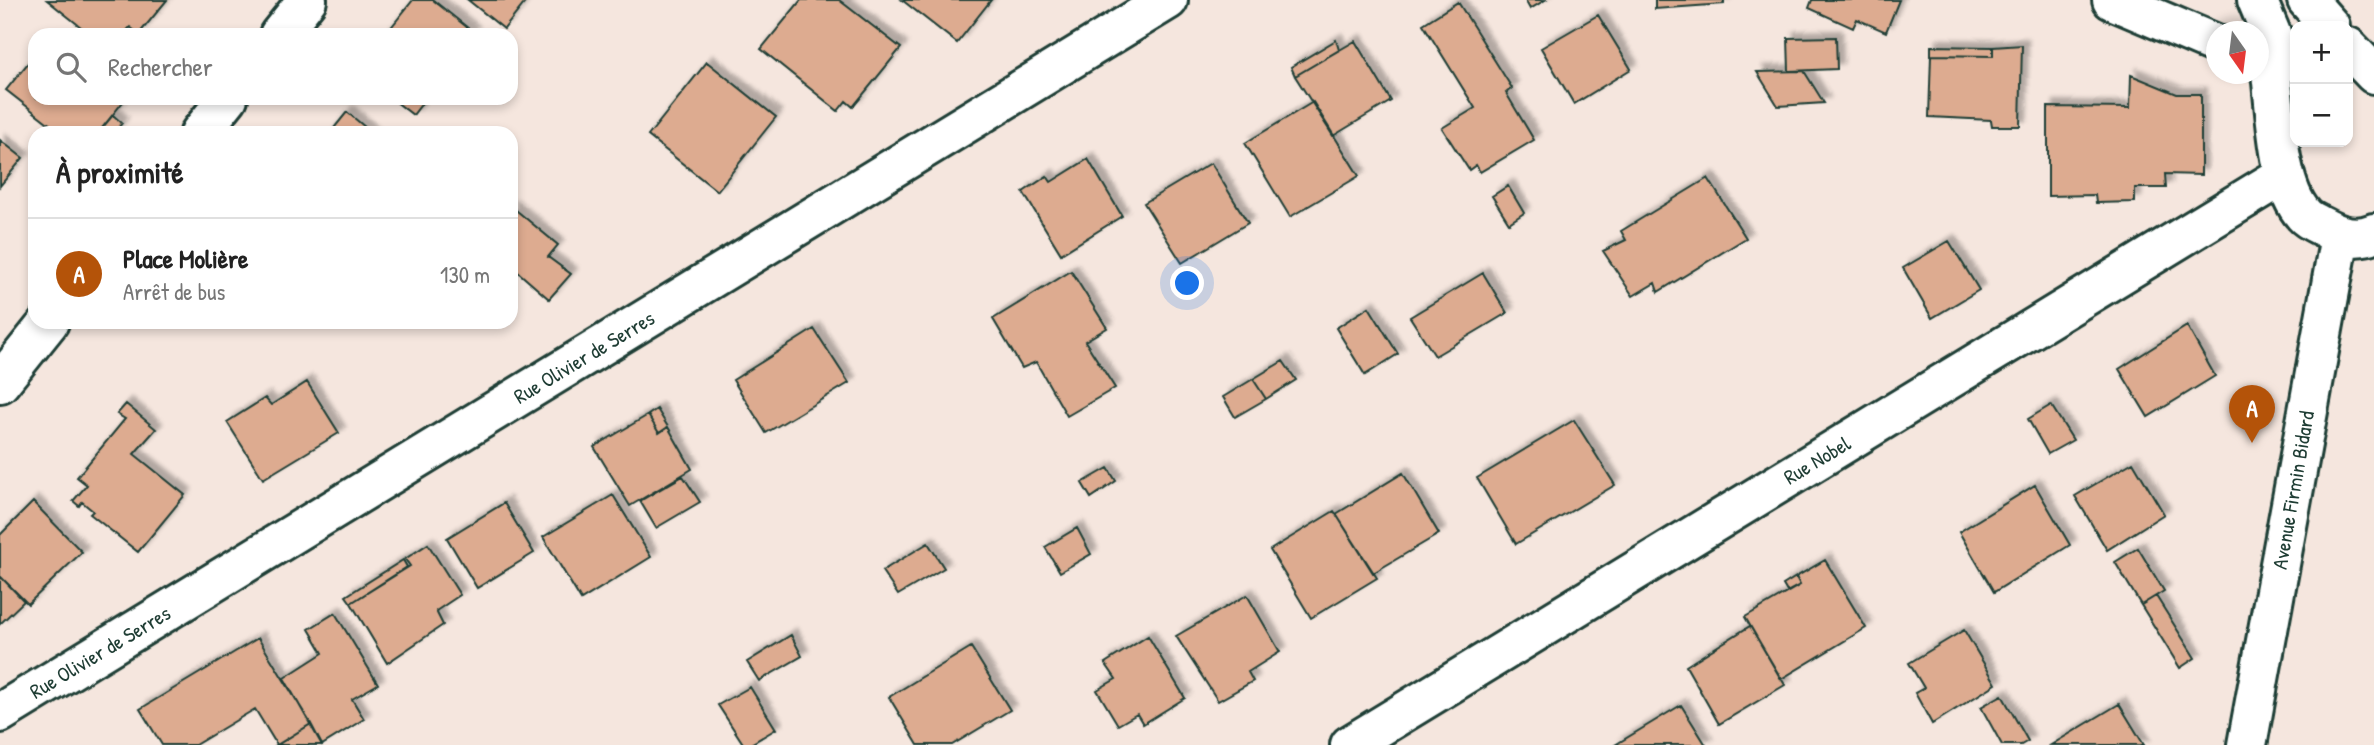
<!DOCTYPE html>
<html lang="fr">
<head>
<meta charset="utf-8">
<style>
  :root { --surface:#fff; --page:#f2f2f2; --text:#222; --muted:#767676; --line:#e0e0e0; --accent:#b45309 }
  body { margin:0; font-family:"Patrick Hand",sans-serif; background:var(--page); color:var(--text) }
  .controls { position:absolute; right:21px; top:21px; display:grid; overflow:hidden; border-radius:14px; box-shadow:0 4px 10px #0003 }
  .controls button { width:63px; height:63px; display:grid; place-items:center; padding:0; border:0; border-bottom:2px solid var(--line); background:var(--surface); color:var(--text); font:35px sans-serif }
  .compass { position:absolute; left:2206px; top:21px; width:63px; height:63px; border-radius:50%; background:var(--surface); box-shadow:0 4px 10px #0003; rotate:166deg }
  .you { position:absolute; left:1188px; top:284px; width:24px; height:24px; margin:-18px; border:5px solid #fff; border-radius:50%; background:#1a73e8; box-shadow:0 0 0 10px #1a73e833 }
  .badge { display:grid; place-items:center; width:46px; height:46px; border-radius:50%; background:var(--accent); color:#fff; font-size:23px; font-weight:700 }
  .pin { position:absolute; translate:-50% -58px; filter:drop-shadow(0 2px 4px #0008) }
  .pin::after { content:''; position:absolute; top:37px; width:24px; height:21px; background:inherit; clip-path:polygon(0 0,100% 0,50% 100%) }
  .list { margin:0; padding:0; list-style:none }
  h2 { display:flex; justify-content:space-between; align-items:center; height:91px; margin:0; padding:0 28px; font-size:30px }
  h2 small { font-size:23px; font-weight:400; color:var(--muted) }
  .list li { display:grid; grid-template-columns:46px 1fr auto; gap:21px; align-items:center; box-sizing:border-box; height:112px; padding:0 28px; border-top:2px solid var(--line) }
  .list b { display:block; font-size:26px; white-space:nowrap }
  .list p { margin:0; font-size:23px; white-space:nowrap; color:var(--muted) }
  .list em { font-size:23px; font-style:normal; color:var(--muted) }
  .icon { flex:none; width:38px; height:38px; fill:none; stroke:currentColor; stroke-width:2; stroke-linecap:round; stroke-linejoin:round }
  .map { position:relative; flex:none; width:2374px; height:745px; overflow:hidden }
  .search { position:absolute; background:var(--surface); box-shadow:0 4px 10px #0003; left:28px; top:28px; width:490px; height:77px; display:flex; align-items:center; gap:18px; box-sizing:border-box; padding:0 24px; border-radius:21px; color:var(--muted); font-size:26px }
  .panel { position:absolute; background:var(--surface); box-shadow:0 4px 10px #0003; left:28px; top:126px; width:490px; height:203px; border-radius:21px }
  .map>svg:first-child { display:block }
  .building { fill:#ddab90; stroke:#1f3d34; stroke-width:2; filter:url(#shadow) }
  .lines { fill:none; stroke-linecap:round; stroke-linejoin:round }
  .minor-casing { stroke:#1f3d34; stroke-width:44 }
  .minor { stroke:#fff; stroke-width:38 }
  .labels { text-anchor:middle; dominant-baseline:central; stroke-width:5; stroke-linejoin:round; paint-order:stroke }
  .street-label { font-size:21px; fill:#1f3d34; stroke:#fff }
</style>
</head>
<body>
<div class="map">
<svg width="2374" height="745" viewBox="0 0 2374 745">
  <defs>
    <filter id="shadow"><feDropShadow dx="6" dy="-6" stdDeviation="2" flood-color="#0004"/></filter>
  </defs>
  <rect width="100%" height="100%" fill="#f5e6de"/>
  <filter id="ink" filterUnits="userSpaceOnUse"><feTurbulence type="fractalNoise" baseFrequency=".0143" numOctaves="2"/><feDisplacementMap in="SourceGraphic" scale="14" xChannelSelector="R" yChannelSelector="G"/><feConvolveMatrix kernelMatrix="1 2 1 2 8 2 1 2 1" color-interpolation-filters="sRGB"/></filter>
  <g filter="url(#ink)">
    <path class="building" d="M 47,0 L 167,0 L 139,34 L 130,27 L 123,35 L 91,35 Z
      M 413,0 L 433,0 L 473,32 L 470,35 L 385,35 Z
      M 468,0 L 527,0 L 504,29 Z
      M 801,0 L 839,0 L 901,48 L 853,107 L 846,101 L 838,111 L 761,49 Z
      M 902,0 L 991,0 L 957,43 Z
      M 1525,0 L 1545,0 L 1530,9 Z
      M 1655,0 L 1724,0 L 1724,4 L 1655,9 Z
      M 1812,0 L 1899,0 L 1886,32 L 1857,19 L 1853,28 L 1809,8 Z
      M 1458,2 L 1512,88 L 1506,93 L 1534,140 L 1480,172 L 1476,165 L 1469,170 L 1442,128 L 1475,108 L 1423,24 Z
      M 1598,15 L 1631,69 L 1574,104 L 1541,48 Z
      M 1836,37 L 1837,69 L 1789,71 L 1788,38 Z
      M 1336,40 L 1339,50 L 1295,76 L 1291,67 Z
      M 1355,41 L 1391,101 L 1333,136 L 1295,76 Z
      M 2022,45 L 2020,126 L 1992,126 L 1991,120 L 1929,117 L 1931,55 L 1993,56 L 1993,47 Z
      M 1931,46 L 1993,47 L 1993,56 L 1931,55 Z
      M 32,58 L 35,60 L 35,98 L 126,98 L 98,133 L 61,133 L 6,90 Z
      M 707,62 L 776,117 L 717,191 L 648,136 Z
      M 1804,71 L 1824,103 L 1778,106 L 1757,72 Z
      M 2131,75 L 2177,94 L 2201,94 L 2201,175 L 2165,174 L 2166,188 L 2135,188 L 2135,202 L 2096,203 L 2095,195 L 2048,196 L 2048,107 L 2130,108 Z
      M 391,98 L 426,98 L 413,115 Z
      M 1313,102 L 1359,176 L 1290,217 L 1245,143 Z
      M 347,112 L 372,133 L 330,133 Z
      M 113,115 L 122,123 L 114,133 L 98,133 Z
      M 0,140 L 23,158 L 0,186 Z
      M 1088,159 L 1122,216 L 1061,254 L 1023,192 L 1047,176 L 1051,182 Z
      M 1211,163 L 1248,223 L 1182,263 L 1144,203 Z
      M 1708,178 L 1746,238 L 1658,292 L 1655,283 L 1633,296 L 1603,251 L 1626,240 L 1621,231 Z
      M 1508,186 L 1524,213 L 1509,223 L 1492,196 Z
      M 511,206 L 558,245 L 548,257 L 571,274 L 549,299 L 511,266 Z
      M 1949,241 L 1979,290 L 1932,318 L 1903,268 Z
      M 1071,271 L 1107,328 L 1085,341 L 1115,388 L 1067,416 L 1036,362 L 1022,368 L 993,319 Z
      M 1483,273 L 1507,313 L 1435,356 L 1410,317 Z
      M 1369,307 L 1398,354 L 1365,375 L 1336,328 Z
      M 2187,326 L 2215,376 L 2148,417 L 2119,369 Z
      M 814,329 L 849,383 L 766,433 L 733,380 Z
      M 1283,361 L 1296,380 L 1266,399 L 1253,379 Z
      M 1253,379 L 1266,399 L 1235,417 L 1223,397 Z
      M 307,382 L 339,433 L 263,479 L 227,422 L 265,398 L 271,405 Z
      M 126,404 L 156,429 L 134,454 L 185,495 L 138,552 L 90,514 L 93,511 L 82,502 L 79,506 L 73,501 L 87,485 L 77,477 L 125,419 L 117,414 Z
      M 2051,405 L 2073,440 L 2048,454 L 2028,419 Z
      M 657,409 L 668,427 L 659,433 L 648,415 Z
      M 648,415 L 659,433 L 668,427 L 692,469 L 630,506 L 594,447 Z
      M 1574,420 L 1615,485 L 1516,544 L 1477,478 Z
      M 2133,462 L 2164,514 L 2107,550 L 2075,496 Z
      M 1108,468 L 1116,481 L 1091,498 L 1082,483 Z
      M 1403,473 L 1439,534 L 1373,573 L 1336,514 Z
      M 683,476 L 700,502 L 656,528 L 640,501 Z
      M 2035,485 L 2070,545 L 1994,592 L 1959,532 Z
      M 613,495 L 651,557 L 581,600 L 543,537 Z
      M 33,502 L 82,552 L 28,604 L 0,576 L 0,535 Z
      M 504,503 L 534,553 L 477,588 L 447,538 Z
      M 1334,511 L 1377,578 L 1311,618 L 1270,550 Z
      M 1077,528 L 1091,554 L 1060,572 L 1045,547 Z
      M 928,543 L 944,568 L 898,595 L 882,571 Z
      M 428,544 L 460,595 L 436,611 L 443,625 L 387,663 L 351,603 L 410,566 L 405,559 Z
      M 2138,548 L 2164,591 L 2141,605 L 2115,562 Z
      M 403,560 L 407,567 L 351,603 L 346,596 Z
      M 1825,560 L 1866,628 L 1781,679 L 1745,617 L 1800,585 L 1796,577 Z
      M 0,576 L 24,601 L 0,624 Z
      M 1796,577 L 1800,585 L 1787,592 L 1783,585 Z
      M 1247,595 L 1280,652 L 1248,672 L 1253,681 L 1218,701 L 1176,636 Z
      M 2156,596 L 2195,658 L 2180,668 L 2141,605 Z
      M 335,613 L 378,684 L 352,699 L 364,719 L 322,745 L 284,678 L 323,653 L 309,629 Z
      M 1750,626 L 1785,685 L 1719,724 L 1686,666 Z
      M 1964,630 L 1996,684 L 1932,724 L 1915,693 L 1924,688 L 1909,663 Z
      M 791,635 L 802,656 L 759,681 L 747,662 Z
      M 1148,636 L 1185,698 L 1143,724 L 1137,714 L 1118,725 L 1097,690 L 1116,679 L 1105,663 Z
      M 258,638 L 311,724 L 277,745 L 255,709 L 195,745 L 162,745 L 140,709 Z
      M 971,647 L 1010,710 L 952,745 L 918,745 L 889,697 Z
      M 750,687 L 776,729 L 749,745 L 744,745 L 718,705 Z
      M 2002,695 L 2028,741 L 2021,745 L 2002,745 L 1981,707 Z
      M 2119,704 L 2144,745 L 2051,745 Z
      M 1681,705 L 1706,745 L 1615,745 Z
      M 311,724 L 322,745 L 277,745 Z"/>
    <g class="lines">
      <defs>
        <path id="minor" d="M 2112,0 L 2216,44
          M 2257,0 L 2283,62
          M 2307,0 L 2330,26
          M 279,35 L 307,0
          M 2348,47 L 2374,74
          M 2295,57 L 2283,62 L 2271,73 C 2276,112 2277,186 2304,215 C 2309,221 2320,225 2327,229 C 2341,236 2359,240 2374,233
          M 200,133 L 228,98
          M 0,383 L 49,322
          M 0,713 L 1168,0
          M 1350,745 L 2284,175
          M 2247,745 L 2340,236"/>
      </defs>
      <use href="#minor" class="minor-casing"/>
      <use href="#minor" class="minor"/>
    </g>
  </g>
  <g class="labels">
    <g class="street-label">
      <text transform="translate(584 357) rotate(-31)">Rue Olivier de Serres</text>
      <text transform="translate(1817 460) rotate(-31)">Rue Nobel</text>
      <text transform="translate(2293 490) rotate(-80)">Avenue Firmin Bidard</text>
      <text transform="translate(100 652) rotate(-31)">Rue Olivier de Serres</text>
    </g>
  </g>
</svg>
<div class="controls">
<button>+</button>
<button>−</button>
</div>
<svg class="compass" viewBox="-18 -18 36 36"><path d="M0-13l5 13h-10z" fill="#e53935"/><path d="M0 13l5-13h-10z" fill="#767676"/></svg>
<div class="you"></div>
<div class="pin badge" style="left:2252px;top:443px">A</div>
<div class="search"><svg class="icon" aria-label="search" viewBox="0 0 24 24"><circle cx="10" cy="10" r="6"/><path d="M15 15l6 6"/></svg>Rechercher</div>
<section class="panel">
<h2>À proximité<small></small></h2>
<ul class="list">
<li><span class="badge">A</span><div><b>Place Molière</b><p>Arrêt de bus</p></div><em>130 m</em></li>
</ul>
</section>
</div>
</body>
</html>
